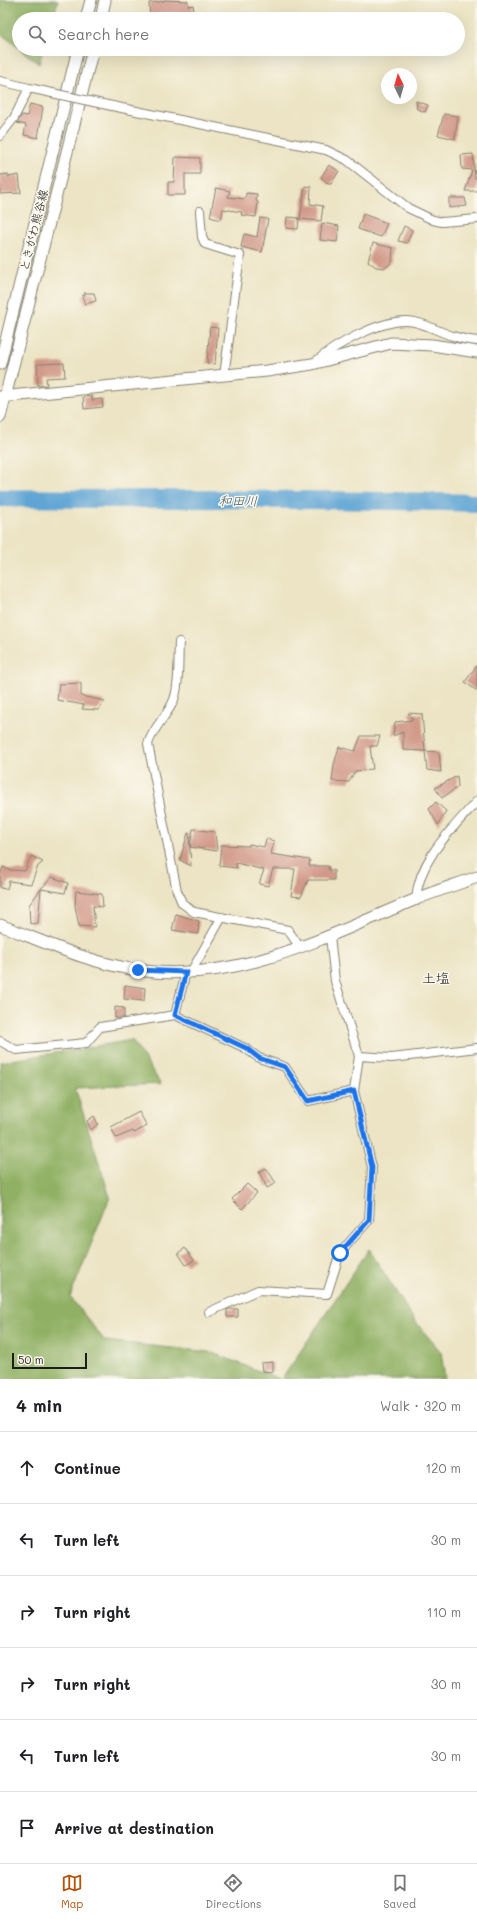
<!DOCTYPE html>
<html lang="en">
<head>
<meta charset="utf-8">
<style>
  :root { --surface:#fff; --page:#f2f2f2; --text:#202124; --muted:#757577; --line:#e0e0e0; --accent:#b45309 }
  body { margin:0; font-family:Mali,"Klee One",sans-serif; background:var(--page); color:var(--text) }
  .compass { position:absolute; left:381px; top:68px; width:36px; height:36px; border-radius:50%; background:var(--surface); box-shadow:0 4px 16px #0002; rotate:355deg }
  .scale { position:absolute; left:12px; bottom:10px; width:75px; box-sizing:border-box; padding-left:4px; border:2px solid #1c1c1c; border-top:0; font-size:11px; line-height:14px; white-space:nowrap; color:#1c1c1c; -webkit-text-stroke:3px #fbf7ec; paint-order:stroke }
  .stop { position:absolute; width:12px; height:12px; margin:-9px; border:3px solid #1a73e8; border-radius:50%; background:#fff }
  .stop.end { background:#1a73e8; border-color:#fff; box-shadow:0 1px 4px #0008 }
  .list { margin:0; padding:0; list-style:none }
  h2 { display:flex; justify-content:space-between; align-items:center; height:52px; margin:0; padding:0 16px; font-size:17px }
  h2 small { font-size:13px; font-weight:400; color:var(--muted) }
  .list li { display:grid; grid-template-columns:26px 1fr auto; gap:12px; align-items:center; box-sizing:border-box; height:72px; padding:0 16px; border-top:1px solid var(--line) }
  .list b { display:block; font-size:15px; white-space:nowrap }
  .list em { font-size:13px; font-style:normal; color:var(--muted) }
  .icon { flex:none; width:22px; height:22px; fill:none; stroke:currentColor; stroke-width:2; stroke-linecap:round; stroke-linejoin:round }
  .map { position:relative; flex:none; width:477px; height:1379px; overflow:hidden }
  .search { position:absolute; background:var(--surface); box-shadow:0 4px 16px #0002; left:12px; right:12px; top:12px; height:44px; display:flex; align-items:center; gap:10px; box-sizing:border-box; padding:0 14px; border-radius:22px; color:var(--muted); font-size:15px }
  .sheet { height:484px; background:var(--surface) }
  nav { display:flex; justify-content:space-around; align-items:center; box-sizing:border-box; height:56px; border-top:1px solid var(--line); background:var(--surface); font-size:11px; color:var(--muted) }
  nav a { display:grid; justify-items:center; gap:2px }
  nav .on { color:var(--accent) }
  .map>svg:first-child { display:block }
  .forest { fill:#90b064; stroke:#566640 }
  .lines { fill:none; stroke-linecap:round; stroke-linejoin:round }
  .river { stroke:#5ea4d4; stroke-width:18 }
  .building { fill:#d29989 }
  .street-casing { stroke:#848070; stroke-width:10 }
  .secondary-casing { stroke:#848070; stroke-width:13 }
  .street { stroke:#fff; stroke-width:8 }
  .secondary { stroke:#fff; stroke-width:11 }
  .street-bridge-casing { stroke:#848070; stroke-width:10; stroke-linecap:butt }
  .street-bridge { stroke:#fff; stroke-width:8 }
  .route { stroke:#1a73e8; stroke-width:5 }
  .labels { text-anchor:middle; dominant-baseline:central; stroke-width:3; stroke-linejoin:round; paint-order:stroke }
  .street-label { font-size:12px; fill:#1c1c1c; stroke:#fbf7ec }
  .water-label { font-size:13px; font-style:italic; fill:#3a596f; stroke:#fbf7ec }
  .quarter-label { font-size:14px; fill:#1c1c1c; stroke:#fbf7ec }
</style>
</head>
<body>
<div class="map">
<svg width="477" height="1379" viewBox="0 0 477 1379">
  <rect width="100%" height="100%" fill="#fbf7ec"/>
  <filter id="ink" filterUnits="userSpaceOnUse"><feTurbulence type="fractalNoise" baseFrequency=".025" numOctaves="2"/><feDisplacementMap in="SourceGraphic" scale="8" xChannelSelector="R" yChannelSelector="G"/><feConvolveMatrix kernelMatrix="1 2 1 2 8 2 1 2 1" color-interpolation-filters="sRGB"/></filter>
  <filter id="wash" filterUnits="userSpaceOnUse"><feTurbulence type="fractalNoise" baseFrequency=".012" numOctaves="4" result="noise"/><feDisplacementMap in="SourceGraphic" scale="16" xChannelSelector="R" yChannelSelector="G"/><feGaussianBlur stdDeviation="0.9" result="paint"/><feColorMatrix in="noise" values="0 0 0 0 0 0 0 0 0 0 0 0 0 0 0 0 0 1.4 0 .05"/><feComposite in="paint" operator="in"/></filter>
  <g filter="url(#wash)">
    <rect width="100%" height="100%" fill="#ece4c4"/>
    <path class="forest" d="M 0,0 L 58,0 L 53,19 L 19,19 L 19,48 L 0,33 Z
      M 20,49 L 43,49 L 39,64 Z
      M 132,1040 L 161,1084 L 75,1088 L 110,1197 L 70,1297 L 105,1341 L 210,1352 L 280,1379 L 0,1379 L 0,1062 Z
      M 369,1249 L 414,1320 L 441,1352 L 445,1379 L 282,1379 Z"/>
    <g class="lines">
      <path class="river" d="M 0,498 C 159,500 318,498 477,503"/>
    </g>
    <g id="blocks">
      <path class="building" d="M 164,0 L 188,1 L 188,6 L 193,5 L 195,19 L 150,19 L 149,3 L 164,1 Z
        M 416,101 L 428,105 L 425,112 L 417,109 Z
        M 30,104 L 43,107 L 38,138 L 24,135 L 26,125 L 17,123 L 22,115 L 27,116 Z
        M 444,114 L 458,116 L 455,139 L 438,135 Z
        M 473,154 L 475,178 L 477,178 L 477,191 L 465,191 L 472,170 L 462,169 L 461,155 Z
        M 175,157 L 200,158 L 200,174 L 185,174 L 185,195 L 168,195 L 168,182 L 174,182 Z
        M 329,165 L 339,171 L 331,184 L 328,184 L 321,177 Z
        M 8,174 L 8,177 L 19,175 L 21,193 L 0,194 L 0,175 Z
        M 305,186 L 311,187 L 310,204 L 323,206 L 321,221 L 300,219 Z
        M 216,188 L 230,191 L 228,197 L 245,199 L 246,193 L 257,194 L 256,201 L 258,202 L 256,217 L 241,215 L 242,212 L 223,209 L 221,220 L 210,217 Z
        M 449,198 L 465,198 L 467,206 L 449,208 Z
        M 363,214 L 387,223 L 381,237 L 358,229 Z
        M 287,217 L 299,218 L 298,229 L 286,228 Z
        M 260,218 L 268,219 L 262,252 L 241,247 L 244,234 L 257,237 Z
        M 322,223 L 339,226 L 337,242 L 320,240 Z
        M 404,226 L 412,230 L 407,243 L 398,241 Z
        M 373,243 L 393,248 L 392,262 L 385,268 L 376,267 L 368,261 Z
        M 84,293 L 94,293 L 96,301 L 85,304 L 82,296 L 85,295 Z
        M 210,327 L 218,328 L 215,364 L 207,363 Z
        M 64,363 L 65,377 L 46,378 L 47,385 L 38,386 L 37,364 Z
        M 92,396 L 92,400 L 102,399 L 103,407 L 84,409 L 83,397 Z
        M 477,665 L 477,691 L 465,682 Z
        M 81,683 L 81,696 L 105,701 L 98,710 L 82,709 L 84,705 L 57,700 L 59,684 Z
        M 408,713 L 422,714 L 425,751 L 403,750 L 403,732 L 393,736 L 395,722 L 413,720 Z
        M 361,736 L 380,736 L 377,746 L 370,746 L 373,769 L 355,771 L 349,782 L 332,781 L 334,765 L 339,747 L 355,751 Z
        M 425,751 L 439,752 L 441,772 L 427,770 Z
        M 457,776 L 458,787 L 442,798 L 435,788 Z
        M 436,802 L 446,811 L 438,825 L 429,809 Z
        M 193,829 L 215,832 L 217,851 L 190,847 Z
        M 188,833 L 189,833 L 191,866 L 180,860 Z
        M 266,839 L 274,841 L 271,854 L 310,860 L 309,866 L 328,866 L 329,870 L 334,870 L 334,880 L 308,880 L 301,897 L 291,896 L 295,869 L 273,869 L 268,886 L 259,884 L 264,870 L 236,863 L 237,868 L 219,866 L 221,845 L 249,846 L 249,844 L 264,847 Z
        M 31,856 L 43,862 L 38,866 L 31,884 L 9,881 L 7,889 L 0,888 L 0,875 L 3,867 L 10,870 L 25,871 Z
        M 52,877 L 68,883 L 65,893 L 41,889 Z
        M 41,889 L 38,923 L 30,924 L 29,905 Z
        M 76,891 L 102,894 L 103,907 L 93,906 L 95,927 L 79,926 L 75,906 Z
        M 176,914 L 199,921 L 198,934 L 172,930 Z
        M 125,985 L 145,988 L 144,1001 L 124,999 Z
        M 115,1007 L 124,1008 L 124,1018 L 115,1018 Z
        M 139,1112 L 147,1126 L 134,1133 L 133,1131 L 116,1138 L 111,1127 Z
        M 94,1116 L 98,1124 L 91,1130 L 87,1121 Z
        M 266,1168 L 276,1183 L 267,1188 L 259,1172 Z
        M 247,1184 L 257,1193 L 242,1209 L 232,1199 Z
        M 185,1248 L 194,1260 L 186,1265 L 178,1253 Z
        M 229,1309 L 238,1309 L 238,1317 L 227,1317 L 227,1310 Z
        M 273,1362 L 273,1372 L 262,1371 L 261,1363 Z"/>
    </g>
  </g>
  <g filter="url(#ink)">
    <use href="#blocks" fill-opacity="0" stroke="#848070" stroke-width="1"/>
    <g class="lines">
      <defs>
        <path id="street" d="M 0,81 L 29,88 L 14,118 L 0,136
          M 112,106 L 326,150 L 347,160 L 408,208 L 433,220 L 442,222 L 477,219
          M 200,211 L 202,237 L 205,244 L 240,255 L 224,376
          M 315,362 C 335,345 378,321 406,321 C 422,321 438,332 453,336 C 461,339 469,340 477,341
          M 179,642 C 178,658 180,690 172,704 C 165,718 153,728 148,744 L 177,891 L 182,903 L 194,912 L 288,930 L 299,946
          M 416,899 C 419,859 452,829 477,801
          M 191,972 L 222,917
          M 175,1015 L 186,972
          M 0,1041 L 16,1050 L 86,1043 L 100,1027 L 175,1015 L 245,1048 L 259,1058 L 285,1067 L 308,1101 L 354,1091
          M 359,1056 L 392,1058 L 477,1048
          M 209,1312 L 258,1290 L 327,1294 L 340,1253 L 369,1220 L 372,1167 L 354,1091 L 359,1056 L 335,981 L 330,936"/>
        <path id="secondary" d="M 86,19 L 91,0
          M 101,19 L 105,0
          M 0,364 L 78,49
          M 0,397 L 267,371 L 312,364 L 391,343 L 432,345 L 477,352
          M 0,417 L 93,49
          M 0,925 C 45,942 89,963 137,970 C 235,985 327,936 414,900 C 435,891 456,885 477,877"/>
      </defs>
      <use href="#street" class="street-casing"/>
      <use href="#secondary" class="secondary-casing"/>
      <use href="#street" class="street"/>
      <use href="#secondary" class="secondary"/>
      <defs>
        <path id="street-bridge" d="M 29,88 L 112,106"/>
      </defs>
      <use href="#street-bridge" class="street-bridge-casing"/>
      <use href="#street-bridge" class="street-bridge"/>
    </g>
  </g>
  <g class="lines" filter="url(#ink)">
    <path class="route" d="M 138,970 L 186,972 L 175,1015 L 246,1048 L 259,1058 L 285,1067 L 308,1101 L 354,1091 L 372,1167 L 369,1220 L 340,1253"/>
  </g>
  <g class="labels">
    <g class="street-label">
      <text transform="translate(33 230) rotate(-76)">ときがわ熊谷線</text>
    </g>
    <g class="water-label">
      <text transform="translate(238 500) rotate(1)">和田川</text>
    </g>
    <g class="quarter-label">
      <text x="436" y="977">土塩</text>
    </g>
  </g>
</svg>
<svg class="compass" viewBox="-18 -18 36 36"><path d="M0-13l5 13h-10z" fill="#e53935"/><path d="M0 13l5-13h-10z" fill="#757577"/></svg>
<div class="scale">50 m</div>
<div class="stop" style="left:340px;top:1253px"></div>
<div class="stop end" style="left:138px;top:970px"></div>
<div class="search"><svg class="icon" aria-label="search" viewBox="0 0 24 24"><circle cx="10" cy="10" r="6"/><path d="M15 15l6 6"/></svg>Search here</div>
</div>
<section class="sheet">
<h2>4 min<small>Walk · 320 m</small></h2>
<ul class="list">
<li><svg class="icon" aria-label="ahead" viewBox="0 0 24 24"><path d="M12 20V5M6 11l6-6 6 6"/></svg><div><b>Continue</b></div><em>120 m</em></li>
<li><svg class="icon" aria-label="left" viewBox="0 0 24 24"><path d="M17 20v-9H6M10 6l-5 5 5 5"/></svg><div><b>Turn left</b></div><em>30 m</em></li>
<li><svg class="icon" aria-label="right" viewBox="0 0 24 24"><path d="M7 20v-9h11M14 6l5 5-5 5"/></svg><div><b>Turn right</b></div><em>110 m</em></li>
<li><svg class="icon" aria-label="right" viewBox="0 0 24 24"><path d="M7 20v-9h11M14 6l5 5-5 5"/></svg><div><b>Turn right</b></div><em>30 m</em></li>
<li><svg class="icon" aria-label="left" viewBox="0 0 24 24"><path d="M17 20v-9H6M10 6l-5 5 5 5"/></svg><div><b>Turn left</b></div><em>30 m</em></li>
<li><svg class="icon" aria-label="arrive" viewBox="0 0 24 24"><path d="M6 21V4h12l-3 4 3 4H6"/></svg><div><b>Arrive at destination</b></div></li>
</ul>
</section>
<nav>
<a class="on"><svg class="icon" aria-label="map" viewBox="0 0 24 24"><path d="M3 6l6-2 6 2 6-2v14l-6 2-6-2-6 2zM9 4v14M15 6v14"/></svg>Map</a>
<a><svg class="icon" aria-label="directions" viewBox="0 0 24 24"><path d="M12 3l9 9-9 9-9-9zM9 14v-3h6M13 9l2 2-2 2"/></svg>Directions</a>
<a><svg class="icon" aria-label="saved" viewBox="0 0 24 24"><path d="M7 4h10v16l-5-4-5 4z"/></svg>Saved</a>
</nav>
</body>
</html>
